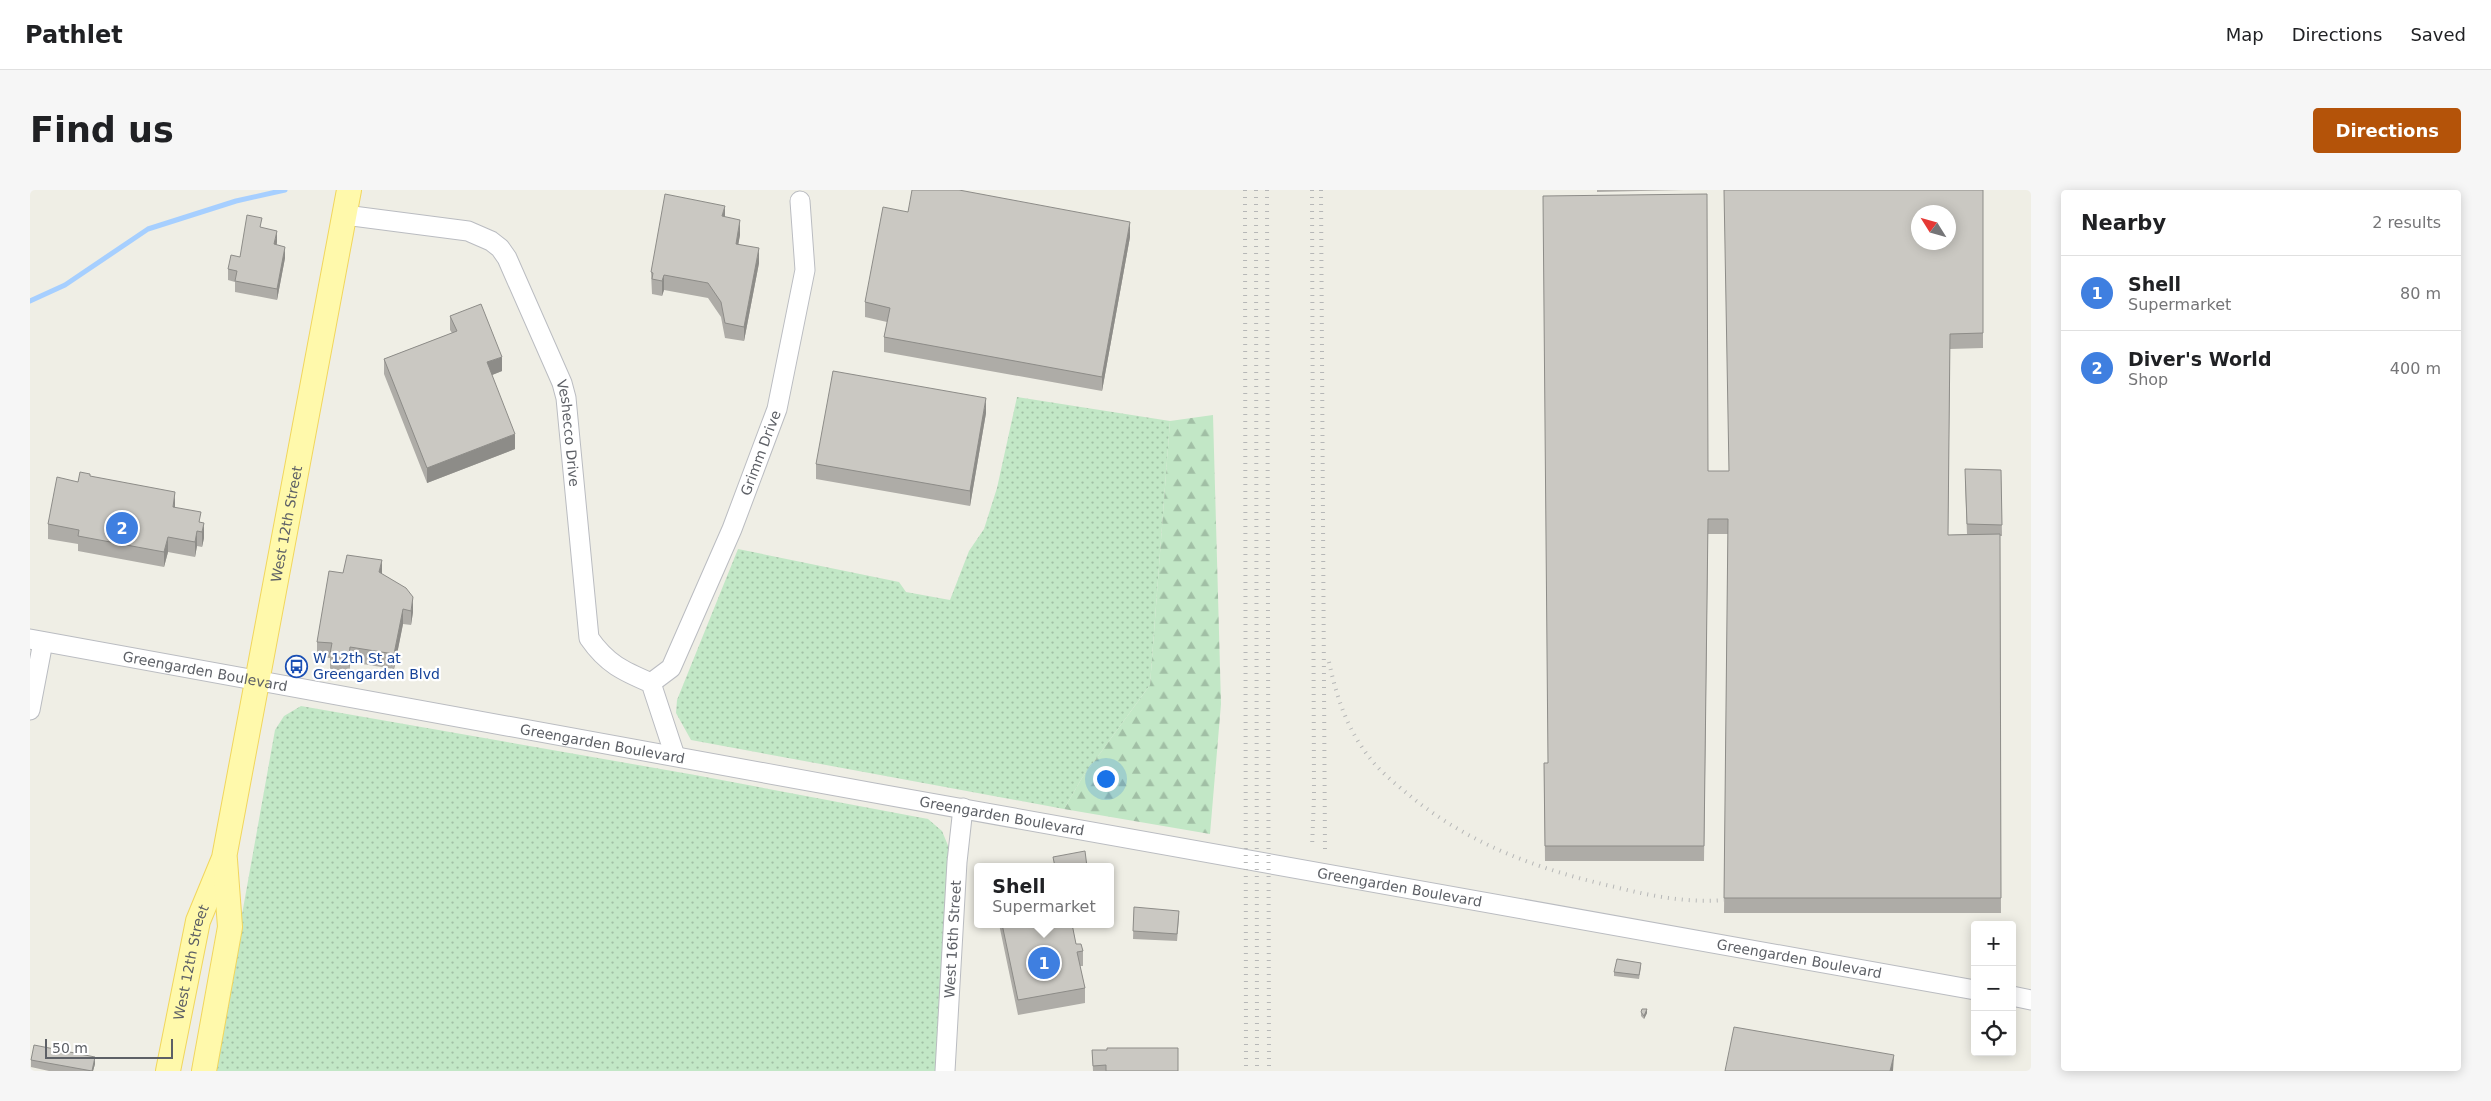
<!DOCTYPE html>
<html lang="en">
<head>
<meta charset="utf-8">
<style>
  :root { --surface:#fff; --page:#f6f6f6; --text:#202124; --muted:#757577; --line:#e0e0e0; --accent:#b45309 }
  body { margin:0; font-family:"DejaVu Sans",sans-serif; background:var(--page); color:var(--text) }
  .controls { position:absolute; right:15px; bottom:15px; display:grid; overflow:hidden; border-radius:5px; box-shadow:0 2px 12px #0003 }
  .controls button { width:45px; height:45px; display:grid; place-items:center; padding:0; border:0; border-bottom:1px solid var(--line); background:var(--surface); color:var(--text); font:25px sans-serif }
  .compass { position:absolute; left:1881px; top:15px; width:45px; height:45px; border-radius:50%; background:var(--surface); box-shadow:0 2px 12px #0003; rotate:307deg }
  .scale { position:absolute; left:15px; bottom:12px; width:128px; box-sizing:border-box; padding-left:5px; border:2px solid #5d6066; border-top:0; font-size:14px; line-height:18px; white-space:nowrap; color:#5d6066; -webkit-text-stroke:4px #fff; paint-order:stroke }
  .you { position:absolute; left:1075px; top:588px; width:18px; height:18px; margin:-12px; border:4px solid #fff; border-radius:50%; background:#1a73e8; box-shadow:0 0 0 8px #1a73e833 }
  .badge { display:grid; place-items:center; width:32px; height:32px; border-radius:50%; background:var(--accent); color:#fff; font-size:16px; font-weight:700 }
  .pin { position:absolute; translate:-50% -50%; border:2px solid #fff; box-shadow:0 1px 5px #0006 }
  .popup { position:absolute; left:944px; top:673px; width:140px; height:65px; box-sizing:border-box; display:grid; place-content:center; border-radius:5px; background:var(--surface); filter:drop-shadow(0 1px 4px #0005); font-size:16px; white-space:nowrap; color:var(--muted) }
  .popup b { font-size:19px; color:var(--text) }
  .popup::after { content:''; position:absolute; left:50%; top:100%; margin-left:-10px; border:10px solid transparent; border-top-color:var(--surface) }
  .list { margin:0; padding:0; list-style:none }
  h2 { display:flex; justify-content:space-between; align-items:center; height:65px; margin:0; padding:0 20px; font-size:21px }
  h2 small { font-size:16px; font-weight:400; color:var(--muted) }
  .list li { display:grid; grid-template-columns:32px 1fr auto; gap:15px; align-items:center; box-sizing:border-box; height:75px; padding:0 20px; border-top:1px solid var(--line) }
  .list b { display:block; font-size:19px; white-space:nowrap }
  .list p { margin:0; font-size:16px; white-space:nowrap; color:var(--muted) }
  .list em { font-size:16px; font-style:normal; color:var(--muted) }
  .icon { flex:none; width:28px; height:28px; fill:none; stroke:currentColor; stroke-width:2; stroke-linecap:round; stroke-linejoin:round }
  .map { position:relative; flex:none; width:2001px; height:881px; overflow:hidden; border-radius:5px }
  header { display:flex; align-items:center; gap:30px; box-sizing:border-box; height:70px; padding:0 25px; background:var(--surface); border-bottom:1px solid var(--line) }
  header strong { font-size:24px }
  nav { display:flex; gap:28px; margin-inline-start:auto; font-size:18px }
  .intro { display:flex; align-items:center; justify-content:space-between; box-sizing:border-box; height:120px; padding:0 30px }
  h1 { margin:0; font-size:35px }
  .button { padding:12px 22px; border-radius:5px; background:var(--accent); color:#fff; font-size:18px; font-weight:700 }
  main { display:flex; gap:30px; padding:0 30px }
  aside { flex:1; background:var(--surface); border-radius:5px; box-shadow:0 2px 12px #0003 }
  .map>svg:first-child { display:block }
  .grass { fill:url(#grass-dots) }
  .forest { fill:url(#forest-firs) }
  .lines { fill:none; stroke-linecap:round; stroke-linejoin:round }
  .stream { stroke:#a6cfff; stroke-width:5 }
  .minor-casing { stroke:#babcc1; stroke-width:21 }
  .major-casing { stroke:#f1d65d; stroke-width:26 }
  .minor { stroke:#fff; stroke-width:19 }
  .major { stroke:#fff9ab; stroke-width:24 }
  .rail { stroke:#b6b7b7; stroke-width:4; stroke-dasharray:1 6; stroke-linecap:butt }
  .wall { fill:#aeaca7 }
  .shaded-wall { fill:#8d8c88 }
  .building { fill:#cac8c2; stroke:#8d8c88; fill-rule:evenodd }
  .labels { text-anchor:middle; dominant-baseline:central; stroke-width:4.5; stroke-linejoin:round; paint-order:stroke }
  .street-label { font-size:14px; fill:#5d6066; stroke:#fff }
  .transit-label { font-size:14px; fill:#164399; stroke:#fff; text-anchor:start }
</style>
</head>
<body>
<header>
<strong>Pathlet</strong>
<nav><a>Map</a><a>Directions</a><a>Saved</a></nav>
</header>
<div class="intro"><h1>Find us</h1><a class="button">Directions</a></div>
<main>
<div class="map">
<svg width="2001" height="881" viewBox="0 0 2001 881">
  <defs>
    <pattern id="grass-dots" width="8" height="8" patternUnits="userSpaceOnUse" patternTransform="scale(1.25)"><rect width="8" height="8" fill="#c2e7c6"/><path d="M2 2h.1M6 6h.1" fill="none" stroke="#a1bfa5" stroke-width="1.8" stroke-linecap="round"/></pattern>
    <pattern id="forest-firs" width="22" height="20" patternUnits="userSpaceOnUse" patternTransform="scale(1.25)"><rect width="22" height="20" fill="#c2e7c6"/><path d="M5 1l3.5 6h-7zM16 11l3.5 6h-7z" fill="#a1bfa5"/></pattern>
  </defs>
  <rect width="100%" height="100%" fill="#efeee5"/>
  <path class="grass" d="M 987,207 L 1140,231 L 1120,495 L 1052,588 L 1034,619 L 661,550 L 646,523 L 647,510 L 708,359 L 869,392 L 876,402 L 920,410 L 939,361 L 954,339 L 967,298 Z
    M 271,516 L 665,585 L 898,629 L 912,641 L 919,658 L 905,881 L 184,881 L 245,540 L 254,526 Z"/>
  <path class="forest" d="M 1183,225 L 1191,514 L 1180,644 L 1034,619 L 1052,588 L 1120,495 L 1140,231 Z"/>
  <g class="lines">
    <path class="stream" d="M 0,111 L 35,95 L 118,39 L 206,11 L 255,0"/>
    <defs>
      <g id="minor">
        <path id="s1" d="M 315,25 L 438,41 L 461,51 L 470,58 L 477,68 L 532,193 L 536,208 L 559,448 C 577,474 593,481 621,493 L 645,566"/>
        <path id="s2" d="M 0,449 C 648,569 1296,684 1945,800"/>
        <path id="s3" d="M 621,493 L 641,478 L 702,339 L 747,219 L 775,80 L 770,11"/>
        <path d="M 0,520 L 13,452"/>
        <path d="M 1982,806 L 2001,810"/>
        <path id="s4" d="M 915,881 L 927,672 L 933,618"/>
      </g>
      <g id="major">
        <path id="s5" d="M 138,881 L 168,731 L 194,668 L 319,0"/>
        <path d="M 174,881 L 200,737 L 195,670"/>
      </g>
    </defs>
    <use href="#minor" class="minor-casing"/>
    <use href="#major" class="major-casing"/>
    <use href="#minor" class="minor"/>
    <use href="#major" class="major"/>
    <path class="rail" d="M 1215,0 L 1216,881
      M 1226,0 L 1227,881
      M 1237,0 L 1239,881
      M 1282,0 L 1284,607 L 1282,658
      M 1291,0 L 1295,661
      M 1299,472 C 1307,509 1318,542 1343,572 C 1353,584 1367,595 1379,605 C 1440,655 1510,680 1585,697 C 1621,706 1656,713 1694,710"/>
  </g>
  <path class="wall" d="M 1567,0 L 1654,0 L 1567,2 Z
    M 1953,0 L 1953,158 L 1920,159 L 1918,345 L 1937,344 L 1935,291 L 1971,280 L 1972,346 L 1970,346 L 1971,723 L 1694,723 L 1698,344 L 1678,344 L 1674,671 L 1515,671 L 1514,573 L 1518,573 L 1678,281 L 1699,281 Z
    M 878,22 L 1100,47 L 1072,201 L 854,162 L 854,147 L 857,132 L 835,127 L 835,112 Z
    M 695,27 L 710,45 L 708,54 L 729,73 L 714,151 L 695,148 L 691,127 L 678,108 L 634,100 L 632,106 L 622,104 L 621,82 Z
    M 232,38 L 247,52 L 247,55 L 255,68 L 247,110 L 205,102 L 205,92 L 198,90 L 198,79 L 210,67 Z
    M 420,126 L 472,181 L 462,185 L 485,259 L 397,293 L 354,184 L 354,169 L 422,143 L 420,140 Z
    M 956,223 L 940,316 L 786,289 L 786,274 Z
    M 60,287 L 145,317 L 171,333 L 174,348 L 172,357 L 167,356 L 165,367 L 138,362 L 134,377 L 48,361 L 48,354 L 18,349 L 18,334 L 48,292 Z
    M 313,383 L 352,384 L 383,422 L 381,435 L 373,434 L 364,479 L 320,472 L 319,482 L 300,479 L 300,468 L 287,467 L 287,452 Z
    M 1104,717 L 1149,728 L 1147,751 L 1103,749 Z
    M 969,734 L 1042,734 L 1046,754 L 1053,761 L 1053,776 L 1050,776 L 1055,798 L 1055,813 L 988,825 Z
    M 1611,777 L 1609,789 L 1584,786 L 1584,782 Z
    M 1611,822 L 1617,823 L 1614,829 L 1611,826 Z
    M 1062,860 L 1148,881 L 1063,881 Z
    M 1,870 L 65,874 L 63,881 L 19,881 L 1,877 Z"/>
  <path class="shaded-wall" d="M 695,16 L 695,31 L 692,26 Z
    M 710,30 L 710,45 L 706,68 L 706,54 Z
    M 1100,32 L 1100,47 L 1072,201 L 1072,187 Z
    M 247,41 L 247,52 L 244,66 L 244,54 Z
    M 255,57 L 255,68 L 247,110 L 247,99 Z
    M 729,58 L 729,73 L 714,151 L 714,137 Z
    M 634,85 L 634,100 L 632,106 L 632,91 Z
    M 472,167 L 472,181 L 457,187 L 457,172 Z
    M 956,208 L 956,223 L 940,316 L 940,301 Z
    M 485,244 L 485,259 L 397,293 L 397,278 Z
    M 145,302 L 145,317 L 143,317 Z
    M 174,333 L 174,348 L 172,357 L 172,342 Z
    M 167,341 L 167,356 L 165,367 L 165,352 Z
    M 138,347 L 138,362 L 134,377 L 134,362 Z
    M 352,370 L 352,385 L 349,382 Z
    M 383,407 L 383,422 L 381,435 L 381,421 Z
    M 373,419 L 373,434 L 364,479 L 364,464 Z
    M 320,457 L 320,472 L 319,482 L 319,467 Z
    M 1617,819 L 1617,823 L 1614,829 L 1614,826 Z
    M 1864,865 L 1863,881 L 1860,881 Z
    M 65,867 L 65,874 L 63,881 L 62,881 Z"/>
  <path class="building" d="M 882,0 L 929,0 L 1100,32 L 1072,187 L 854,147 L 860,118 L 835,112 L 853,17 L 878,22 Z
    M 1694,0 L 1953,0 L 1953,143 L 1920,144 L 1918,345 L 1970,344 L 1971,708 L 1694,708 L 1698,329 L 1678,329 L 1674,656 L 1515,656 L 1514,573 L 1518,573 L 1513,6 L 1677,4 L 1678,281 L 1699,281 ZM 1888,22 L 1918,22 L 1918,52 L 1888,52 Z
    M 635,4 L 695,16 L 692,26 L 710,30 L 706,54 L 729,58 L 714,137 L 695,133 L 691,112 L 678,93 L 634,85 L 632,91 L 622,89 L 623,83 L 621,82 Z
    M 217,25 L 232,28 L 230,37 L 247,41 L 244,54 L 255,57 L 247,99 L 205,91 L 207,81 L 198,79 L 201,65 L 210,67 Z
    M 451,114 L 472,167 L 457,172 L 485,244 L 397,278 L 354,169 L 427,141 L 420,126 Z
    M 803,181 L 956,208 L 940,301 L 786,274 Z
    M 1935,279 L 1971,280 L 1972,335 L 1937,334 Z
    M 50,282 L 60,284 L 60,286 L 145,302 L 143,317 L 171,322 L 169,332 L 174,333 L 172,342 L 167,341 L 165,352 L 138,347 L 134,362 L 48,346 L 49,340 L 18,334 L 27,287 L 48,292 Z
    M 317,365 L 352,370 L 349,382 L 376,398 L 383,407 L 381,421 L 373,419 L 364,464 L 320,457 L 319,467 L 300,464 L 302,453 L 287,452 L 299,381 L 313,383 Z
    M 1055,661 L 1057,677 L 1025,677 L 1023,667 Z
    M 1104,717 L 1149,721 L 1147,744 L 1103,741 Z
    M 972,734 L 1042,734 L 1046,754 L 1051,754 L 1053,761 L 1047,762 L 1055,798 L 988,810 Z
    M 1587,769 L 1611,773 L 1609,785 L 1584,782 Z
    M 1612,819 L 1617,819 L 1614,826 L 1611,822 Z
    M 1704,837 L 1864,865 L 1860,881 L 1695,881 Z
    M 4,855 L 65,867 L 62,881 L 1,870 Z
    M 1077,858 L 1148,858 L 1148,881 L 1076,881 L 1076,875 L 1063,876 L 1062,860 L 1077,860 Z"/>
  <defs>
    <symbol id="bus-ring" viewBox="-11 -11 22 22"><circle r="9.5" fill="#fff" stroke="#1a4fb4" stroke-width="1.5"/><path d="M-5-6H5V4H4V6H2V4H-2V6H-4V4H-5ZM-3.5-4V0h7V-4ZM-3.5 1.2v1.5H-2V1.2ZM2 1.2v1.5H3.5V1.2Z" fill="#1a4fb4"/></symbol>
  </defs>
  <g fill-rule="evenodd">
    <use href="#bus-ring" x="254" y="464" width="25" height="25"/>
  </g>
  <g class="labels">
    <g class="street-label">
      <text stroke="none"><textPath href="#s1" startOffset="360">Veshecco Drive</textPath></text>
      <text stroke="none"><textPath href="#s3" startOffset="258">Grimm Drive</textPath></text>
      <text stroke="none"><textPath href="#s5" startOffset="561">West 12th Street</textPath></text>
      <text stroke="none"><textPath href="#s2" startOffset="178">Greengarden Boulevard</textPath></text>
      <text stroke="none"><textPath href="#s2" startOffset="582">Greengarden Boulevard</textPath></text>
      <text stroke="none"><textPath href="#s2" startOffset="988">Greengarden Boulevard</textPath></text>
      <text stroke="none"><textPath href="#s2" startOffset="1392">Greengarden Boulevard</textPath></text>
      <text stroke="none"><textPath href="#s4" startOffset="132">West 16th Street</textPath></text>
      <text stroke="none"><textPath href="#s2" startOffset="1798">Greengarden Boulevard</textPath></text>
      <text stroke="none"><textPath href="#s5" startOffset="111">West 12th Street</textPath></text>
    </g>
    <g class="transit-label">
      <text x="283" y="468">W 12th St at<tspan x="283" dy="16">Greengarden Blvd</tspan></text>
    </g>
  </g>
</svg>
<div class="controls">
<button>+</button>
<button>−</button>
<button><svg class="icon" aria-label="locate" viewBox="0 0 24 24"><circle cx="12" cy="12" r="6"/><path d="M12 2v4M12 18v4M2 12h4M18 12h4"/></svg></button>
</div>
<svg class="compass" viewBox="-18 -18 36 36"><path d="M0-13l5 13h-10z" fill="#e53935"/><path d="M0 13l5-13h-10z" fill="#757577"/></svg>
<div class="scale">50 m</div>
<div class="you"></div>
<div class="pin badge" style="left:1014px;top:773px;background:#3f7fe0">1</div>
<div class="popup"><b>Shell</b>Supermarket</div>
<div class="pin badge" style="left:92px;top:338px;background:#3f7fe0">2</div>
</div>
<aside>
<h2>Nearby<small>2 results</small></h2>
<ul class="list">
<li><span class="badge" style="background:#3f7fe0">1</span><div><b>Shell</b><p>Supermarket</p></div><em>80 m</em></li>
<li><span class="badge" style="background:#3f7fe0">2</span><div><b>Diver's World</b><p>Shop</p></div><em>400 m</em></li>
</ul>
</aside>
</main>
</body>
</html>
